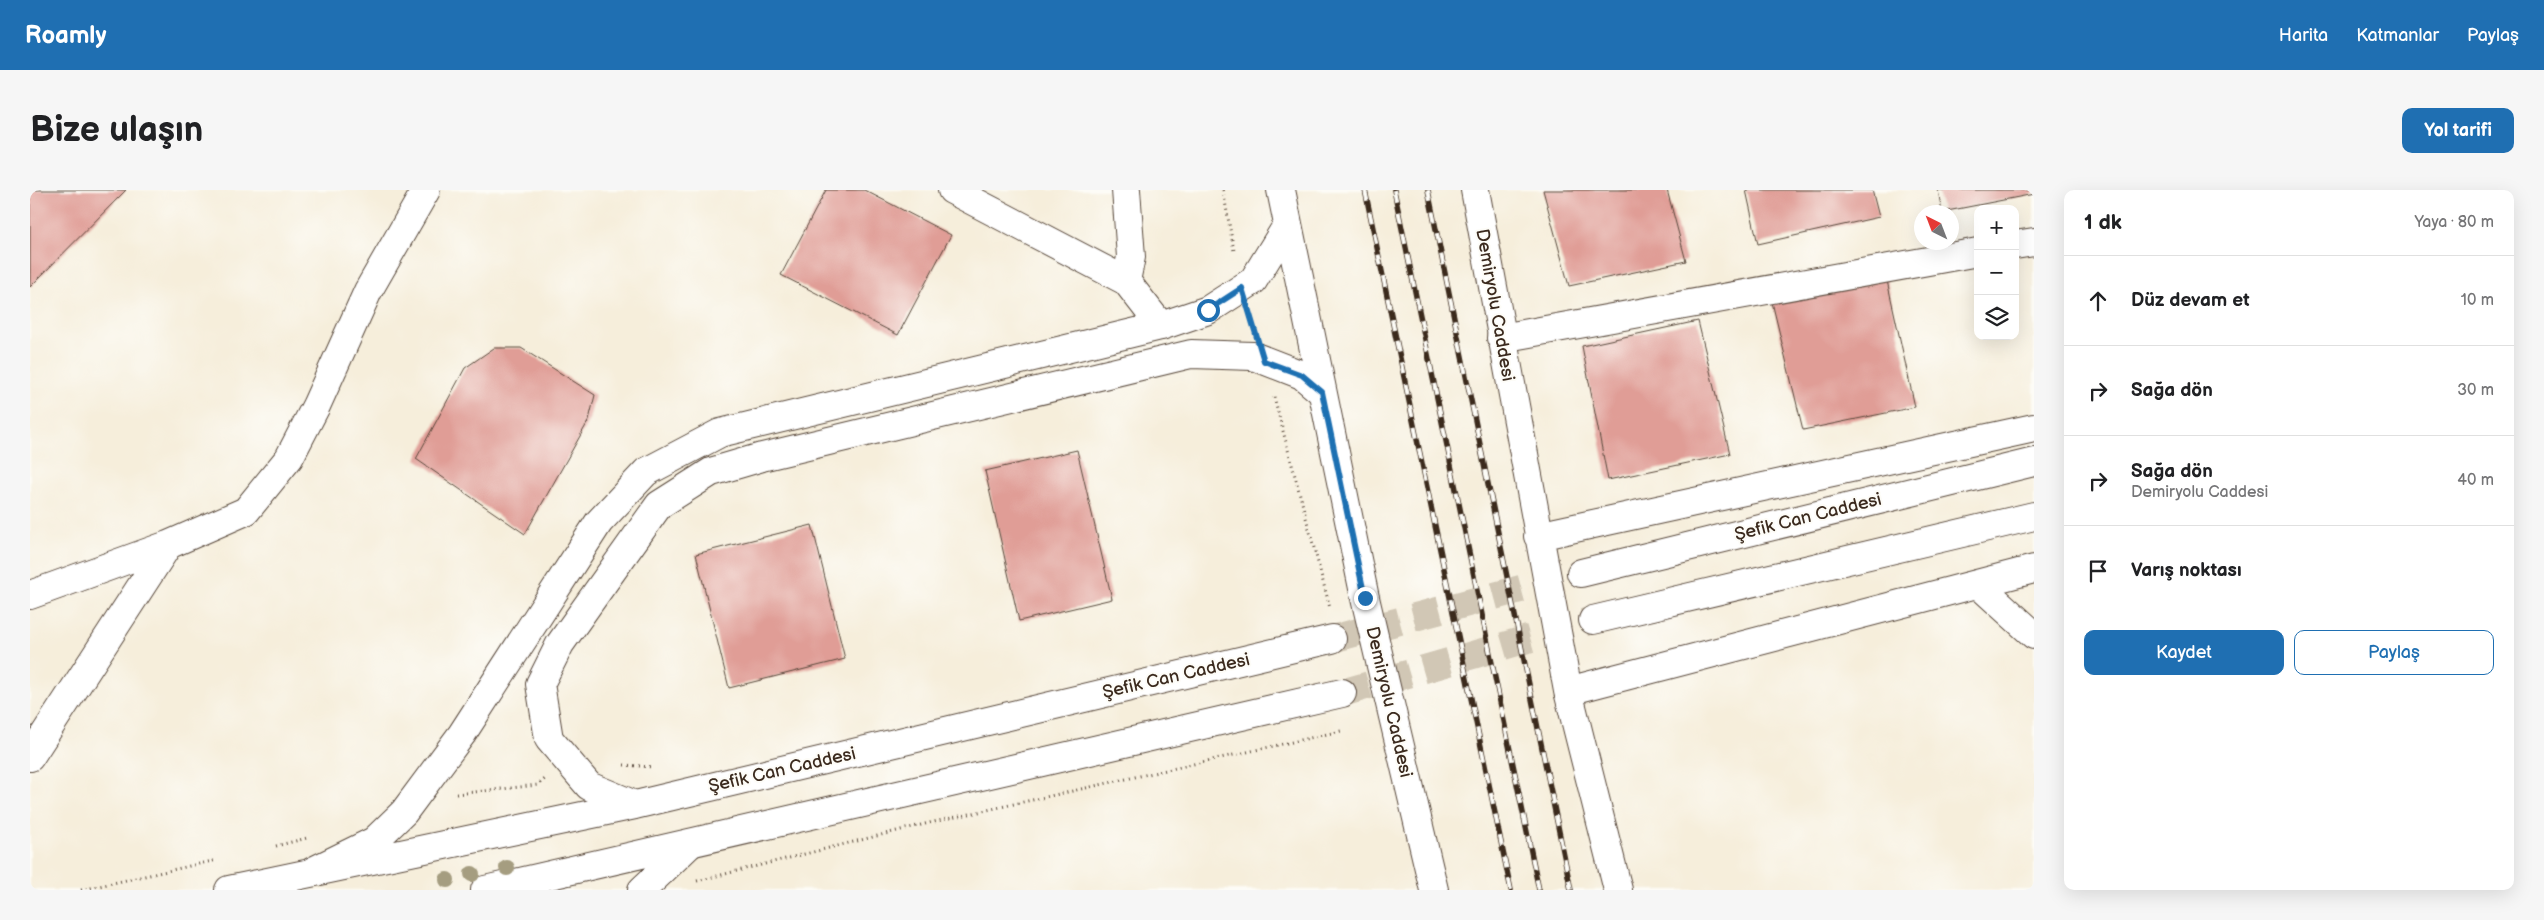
<!DOCTYPE html>
<html lang="tr">
<head>
<meta charset="utf-8">
<style>
  :root { --surface:#fff; --page:#f6f6f6; --text:#202124; --muted:#757577; --line:#e0e0e0; --accent:#1f6fb2 }
  body { margin:0; font-family:"Balsamiq Sans",sans-serif; background:var(--page); color:var(--text) }
  .controls { position:absolute; right:15px; top:15px; display:grid; overflow:hidden; border-radius:10px; box-shadow:0 5px 20px #0002 }
  .controls button { width:45px; height:45px; display:grid; place-items:center; padding:0; border:0; border-bottom:1px solid var(--line); background:var(--surface); color:var(--text); font:25px sans-serif }
  .compass { position:absolute; left:1884px; top:15px; width:45px; height:45px; border-radius:50%; background:var(--surface); box-shadow:0 5px 20px #0002; rotate:318deg }
  .stop { position:absolute; width:15px; height:15px; margin:-11px; border:4px solid #1f6fb2; border-radius:50%; background:#fff }
  .stop.end { background:#1f6fb2; border-color:#fff; box-shadow:0 1px 5px #0008 }
  .list { margin:0; padding:0; list-style:none }
  h2 { display:flex; justify-content:space-between; align-items:center; height:65px; margin:0; padding:0 20px; font-size:21px }
  h2 small { font-size:16px; font-weight:400; color:var(--muted) }
  .list li { display:grid; grid-template-columns:32px 1fr auto; gap:15px; align-items:center; box-sizing:border-box; height:90px; padding:0 20px; border-top:1px solid var(--line) }
  .list b { display:block; font-size:19px; white-space:nowrap }
  .list p { margin:0; font-size:16px; white-space:nowrap; color:var(--muted) }
  .list em { font-size:16px; font-style:normal; color:var(--muted) }
  .actions { display:flex; gap:10px; padding:15px 20px }
  .actions a { flex:1; padding:11px 0; border:1px solid var(--accent); border-radius:10px; text-align:center; font-size:18px; color:var(--accent) }
  .actions .main { background:var(--accent); color:#fff }
  .icon { flex:none; width:28px; height:28px; fill:none; stroke:currentColor; stroke-width:2; stroke-linecap:round; stroke-linejoin:round }
  .map { position:relative; flex:none; width:2004px; height:700px; overflow:hidden; border-radius:10px }
  header { display:flex; align-items:center; gap:30px; box-sizing:border-box; height:70px; padding:0 25px; background:var(--accent); color:#fff }
  header strong { font-size:24px }
  nav { display:flex; gap:28px; margin-inline-start:auto; font-size:18px }
  .intro { display:flex; align-items:center; justify-content:space-between; box-sizing:border-box; height:120px; padding:0 30px }
  h1 { margin:0; font-size:35px }
  .button { padding:12px 22px; border-radius:10px; background:var(--accent); color:#fff; font-size:18px; font-weight:700 }
  main { display:flex; gap:30px; padding:0 30px }
  aside { flex:1; background:var(--surface); border-radius:10px; box-shadow:0 5px 20px #0002 }
  .map>svg:first-child { display:block }
  .building { fill:#e09d96 }
  .lines { fill:none; stroke-linecap:round; stroke-linejoin:round }
  .secondary-tunnel { stroke:#d1c7b5; stroke-width:28; stroke-dasharray:28 14; stroke-linecap:butt }
  .street-casing { stroke:#57473a; stroke-width:30 }
  .secondary-casing { stroke:#57473a; stroke-width:30 }
  .path { stroke:#57473a; stroke-width:3; stroke-dasharray:1 4; stroke-linecap:butt }
  .street { stroke:#fff; stroke-width:28 }
  .secondary { stroke:#fff; stroke-width:28 }
  .rail-casing { stroke:#3b2a1e; stroke-width:5.5 }
  .rail { stroke:#fdfcf7; stroke-width:4; stroke-dasharray:11; stroke-linecap:butt }
  .tree { fill:#a59d80 }
  .route { stroke:#1f6fb2; stroke-width:6 }
  .labels { text-anchor:middle; dominant-baseline:central; stroke-width:4; stroke-linejoin:round; paint-order:stroke }
  .street-label { font-size:18px; fill:#3b2a1e; stroke:#fdfcf7 }
</style>
</head>
<body>
<header>
<strong>Roamly</strong>
<nav><a>Harita</a><a>Katmanlar</a><a>Paylaş</a></nav>
</header>
<div class="intro"><h1>Bize ulaşın</h1><a class="button">Yol tarifi</a></div>
<main>
<div class="map">
<svg width="2004" height="700" viewBox="0 0 2004 700">
  <rect width="100%" height="100%" fill="#fdfcf7"/>
  <filter id="ink" filterUnits="userSpaceOnUse"><feTurbulence type="fractalNoise" baseFrequency=".02" numOctaves="2"/><feDisplacementMap in="SourceGraphic" scale="10" xChannelSelector="R" yChannelSelector="G"/><feConvolveMatrix kernelMatrix="1 2 1 2 8 2 1 2 1" color-interpolation-filters="sRGB"/></filter>
  <filter id="wash" filterUnits="userSpaceOnUse"><feTurbulence type="fractalNoise" baseFrequency=".0096" numOctaves="4" result="noise"/><feDisplacementMap in="SourceGraphic" scale="20" xChannelSelector="R" yChannelSelector="G"/><feGaussianBlur stdDeviation="1.12" result="paint"/><feColorMatrix in="noise" values="0 0 0 0 0 0 0 0 0 0 0 0 0 0 0 0 0 1.4 0 .05"/><feComposite in="paint" operator="in"/></filter>
  <g filter="url(#wash)">
    <rect width="100%" height="100%" fill="#f6eedb"/>
    <g id="blocks">
      <path class="building" d="M 0,0 L 96,0 L 0,97 Z
        M 796,0 L 834,0 L 921,45 L 868,145 L 751,85 Z
        M 1513,0 L 1637,0 L 1656,71 L 1539,96 Z
        M 1716,0 L 1842,0 L 1849,27 L 1728,54 Z
        M 1908,0 L 2004,0 L 2004,4 L 1912,22 Z
        M 1856,86 L 1885,217 L 1773,240 L 1742,112 Z
        M 1668,131 L 1700,264 L 1578,290 L 1552,156 Z
        M 464,158 L 491,158 L 565,205 L 559,230 L 495,344 L 386,269 L 435,178 Z
        M 1047,260 L 1082,409 L 989,431 L 955,281 Z
        M 782,335 L 815,469 L 699,498 L 666,364 Z"/>
    </g>
  </g>
  <g filter="url(#ink)">
    <use href="#blocks" fill-opacity="0" stroke="#57473a" stroke-width="1"/>
    <g class="lines">
      <path class="secondary-tunnel" d="M 1302,449 L 1551,383
        M 1312,503 L 1563,430"/>
      <defs>
        <path id="street" d="M 922,0 L 1096,91 L 1131,136
          M 1096,0 L 1101,67 L 1096,91
          M 1985,55 L 2004,52
          M 1471,148 L 1948,62
          M 1948,394 L 2004,445
          M 0,405 L 138,355
          M 0,567 L 138,355 L 216,321 L 259,268 L 286,216 L 338,101 L 396,0
          M 612,700 L 660,654"/>
        <path id="secondary" d="M 1251,0 L 1335,408 L 1404,700
          M 1445,0 L 1538,501 L 1588,700
          M 1508,346 L 2004,238
          M 1551,383 L 2004,272
          M 1563,430 L 2004,326
          M 1538,501 L 2004,379
          M 605,615 L 559,596 L 519,549 L 510,494 L 530,454 L 629,315 L 681,282 L 732,267 L 1161,164 L 1223,166 L 1272,185 L 1292,202
          M 283,681 L 344,651 L 374,622 L 432,544 L 569,332 L 616,282 L 690,243 L 1131,136 L 1178,120 L 1223,91 L 1258,34
          M 199,700 L 605,615 L 1302,449
          M 455,700 L 1312,503"/>
      </defs>
      <use href="#street" class="street-casing"/>
      <use href="#secondary" class="secondary-casing"/>
      <path class="path" d="M 1193,0 L 1204,61
        M 1244,207 L 1300,418
        M 594,575 L 623,577
        M 426,604 L 508,595 L 515,589
        M 246,656 L 277,648
        M 667,691 L 899,633 L 1311,541
        M 51,700 L 187,670"/>
      <use href="#street" class="street"/>
      <use href="#secondary" class="secondary"/>
      <defs>
        <path id="rail" d="M 1335,0 L 1481,700
          M 1364,0 L 1509,700
          M 1398,0 L 1541,700"/>
      </defs>
      <use href="#rail" class="rail-casing"/>
      <use href="#rail" class="rail"/>
    </g>
    <g class="tree">
      <circle cx="477" cy="678" r="8"/>
      <circle cx="442" cy="684" r="8"/>
      <circle cx="417" cy="690" r="8"/>
    </g>
  </g>
  <g class="lines" filter="url(#ink)">
    <path class="route" d="M 1178,120 L 1212,98 L 1234,171 L 1272,185 L 1292,202 L 1335,408"/>
  </g>
  <g class="labels">
    <g class="street-label">
      <text transform="translate(1465 115) rotate(80)">Demiryolu Caddesi</text>
      <text transform="translate(1778 327) rotate(-14)">Şefik Can Caddesi</text>
      <text transform="translate(1146 486) rotate(-13)">Şefik Can Caddesi</text>
      <text transform="translate(1359 512) rotate(77)">Demiryolu Caddesi</text>
      <text transform="translate(752 580) rotate(-13)">Şefik Can Caddesi</text>
    </g>
  </g>
</svg>
<div class="controls">
<button>+</button>
<button>−</button>
<button><svg class="icon" aria-label="layers" viewBox="0 0 24 24"><path d="M12 4l9 5-9 5-9-5zM3 14l9 5 9-5"/></svg></button>
</div>
<svg class="compass" viewBox="-18 -18 36 36"><path d="M0-13l5 13h-10z" fill="#e53935"/><path d="M0 13l5-13h-10z" fill="#757577"/></svg>
<div class="stop" style="left:1178px;top:120px"></div>
<div class="stop end" style="left:1335px;top:408px"></div>
</div>
<aside>
<h2>1 dk<small>Yaya · 80 m</small></h2>
<ul class="list">
<li><svg class="icon" aria-label="ahead" viewBox="0 0 24 24"><path d="M12 20V5M6 11l6-6 6 6"/></svg><div><b>Düz devam et</b></div><em>10 m</em></li>
<li><svg class="icon" aria-label="right" viewBox="0 0 24 24"><path d="M7 20v-9h11M14 6l5 5-5 5"/></svg><div><b>Sağa dön</b></div><em>30 m</em></li>
<li><svg class="icon" aria-label="right" viewBox="0 0 24 24"><path d="M7 20v-9h11M14 6l5 5-5 5"/></svg><div><b>Sağa dön</b><p>Demiryolu Caddesi</p></div><em>40 m</em></li>
<li><svg class="icon" aria-label="arrive" viewBox="0 0 24 24"><path d="M6 21V4h12l-3 4 3 4H6"/></svg><div><b>Varış noktası</b></div></li>
</ul>
<div class="actions"><a class="main">Kaydet</a><a>Paylaş</a></div>
</aside>
</main>
</body>
</html>
